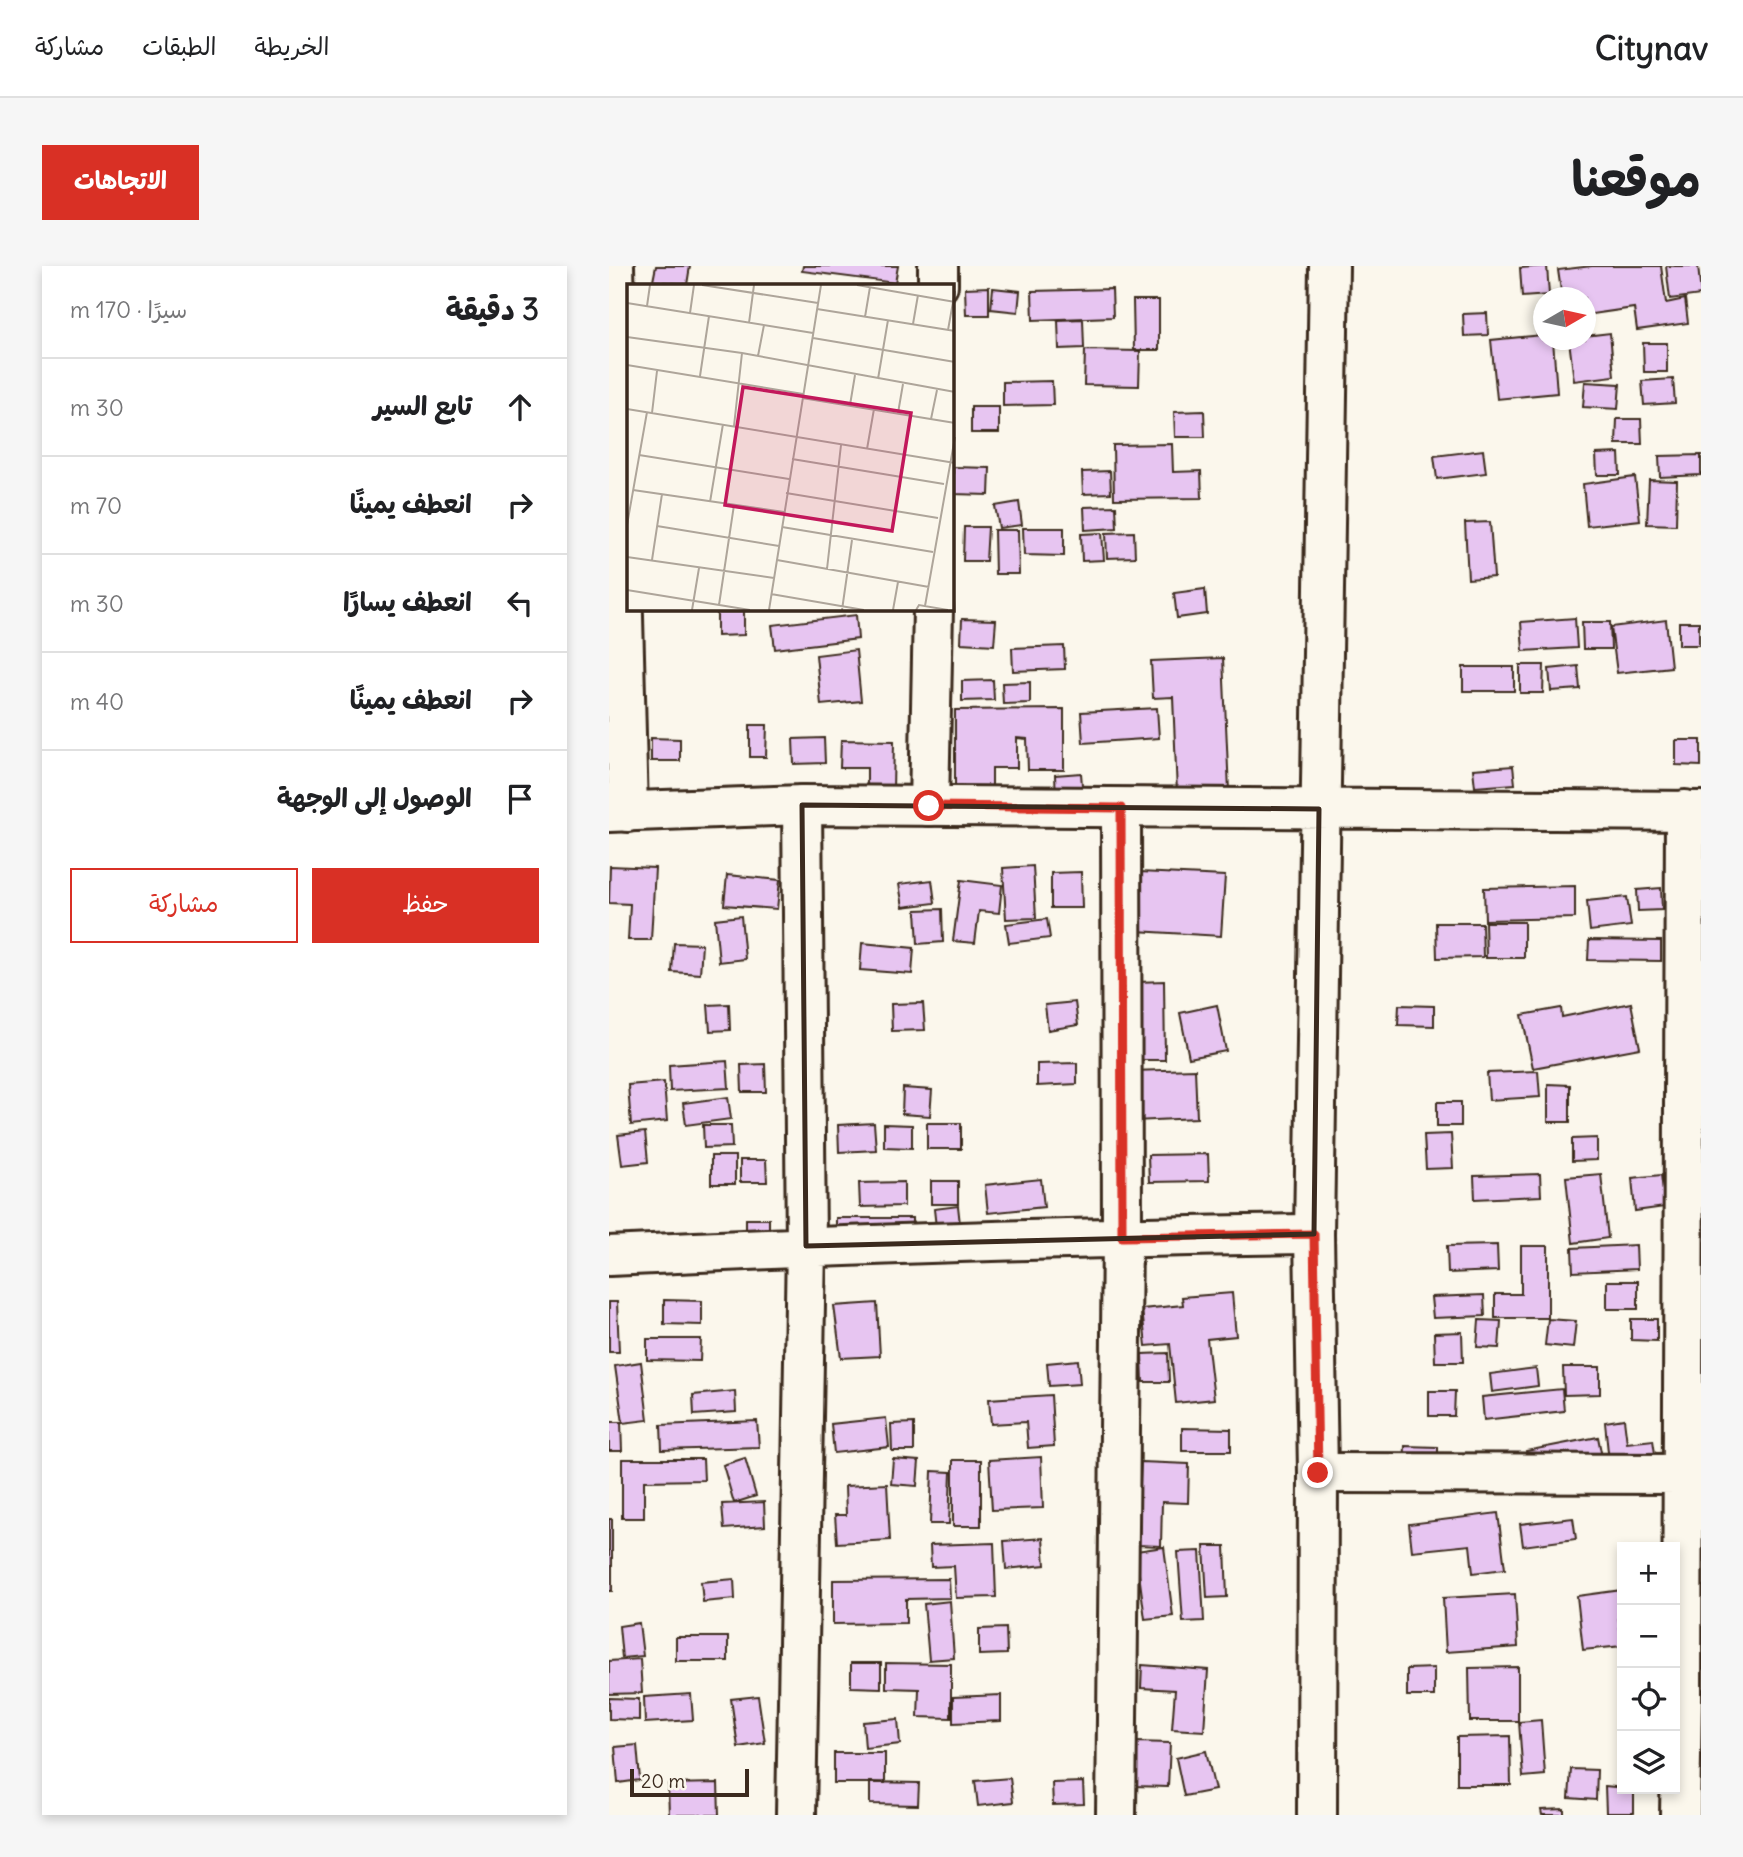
<!DOCTYPE html>
<html lang="ar">
<head>
<meta charset="utf-8">
<style>
  :root { --surface:#fff; --page:#f6f6f6; --text:#202124; --muted:#757577; --line:#e0e0e0; --accent:#d93025 }
  body { margin:0; font-family:Delius,"Playpen Sans Arabic",sans-serif; background:var(--page); color:var(--text); direction:rtl }
  .controls { position:absolute; right:21px; bottom:21px; display:grid; overflow:hidden; border-radius:0px; box-shadow:0 4px 10px #0003 }
  .controls button { width:63px; height:63px; display:grid; place-items:center; padding:0; border:0; border-bottom:2px solid var(--line); background:var(--surface); color:var(--text); font:35px sans-serif }
  .compass { position:absolute; left:924px; top:21px; width:63px; height:63px; border-radius:50%; background:var(--surface); box-shadow:0 4px 10px #0003; rotate:81deg }
  .scale { position:absolute; left:21px; bottom:18px; width:119px; box-sizing:border-box; padding-left:7px; border:4px solid #3b2a1e; border-top:0; font-size:19px; line-height:24px; white-space:nowrap; color:#3b2a1e; -webkit-text-stroke:5px #fbf7ec; paint-order:stroke }
  .stop { position:absolute; width:21px; height:21px; margin:-16px; border:5px solid #d93025; border-radius:50%; background:#fff }
  .stop.end { background:#d93025; border-color:#fff; box-shadow:0 2px 7px #0008 }
  .list { margin:0; padding:0; list-style:none }
  h2 { display:flex; justify-content:space-between; align-items:center; height:91px; margin:0; padding:0 28px; font-size:30px }
  h2 small { font-size:23px; font-weight:400; color:var(--muted) }
  .list li { display:grid; grid-template-columns:46px 1fr auto; gap:21px; align-items:center; box-sizing:border-box; height:98px; padding:0 28px; border-top:2px solid var(--line) }
  .list b { display:block; font-size:26px; white-space:nowrap }
  .list em { font-size:23px; font-style:normal; color:var(--muted) }
  .actions { display:flex; gap:14px; padding:21px 28px }
  .actions a { flex:1; padding:16px 0; border:2px solid var(--accent); border-radius:0px; text-align:center; font-size:24px; color:var(--accent) }
  .actions .main { background:var(--accent); color:#fff }
  .icon { flex:none; width:38px; height:38px; fill:none; stroke:currentColor; stroke-width:2; stroke-linecap:round; stroke-linejoin:round }
  .map { position:relative; flex:none; width:1092px; height:1549px; overflow:hidden; direction:ltr; border-radius:0px }
  header { display:flex; align-items:center; gap:42px; box-sizing:border-box; height:98px; padding:0 35px; background:var(--surface); border-bottom:2px solid var(--line) }
  header strong { font-size:33px }
  nav { display:flex; gap:38px; margin-inline-start:auto; font-size:24px }
  .intro { display:flex; align-items:center; justify-content:space-between; box-sizing:border-box; height:168px; padding:0 42px }
  h1 { margin:0; font-size:49px }
  .button { padding:18px 32px; border-radius:0px; background:var(--accent); color:#fff; font-size:24px; font-weight:700 }
  main { display:flex; gap:42px; padding:0 42px }
  aside { flex:1; background:var(--surface); border-radius:0px; box-shadow:0 4px 10px #0003 }
  .map>svg:first-child { display:block }
  .building { fill:#e7c5f1; stroke:#3b2a1e; stroke-width:2 }
  .lines { fill:none; stroke-linecap:round; stroke-linejoin:round }
  .minor-casing { stroke:#3b2a1e; stroke-width:44 }
  .tertiary-casing { stroke:#3b2a1e; stroke-width:44 }
  .minor { stroke:#fbf7ec; stroke-width:38 }
  .tertiary { stroke:#fbf7ec; stroke-width:38 }
  .route { stroke:#d93025; stroke-width:9 }
  .marked { fill:none; stroke:#3b2a1e; stroke-width:5; stroke-linejoin:round }
  .inset-road { fill:none; stroke:#aea59a; stroke-width:2 }
  .view { fill:#c2185b; fill-opacity:0.15; stroke:#c2185b; stroke-width:3.5 }
  .inset-edge { fill:none; stroke:#3b2a1e; stroke-width:3.5 }
</style>
</head>
<body>
<header>
<strong>Citynav</strong>
<nav><a>الخريطة</a><a>الطبقات</a><a>مشاركة</a></nav>
</header>
<div class="intro"><h1>موقعنا</h1><a class="button">الاتجاهات</a></div>
<main>
<div class="map">
<svg width="1092" height="1549" viewBox="0 0 1092 1549">
  <rect width="100%" height="100%" fill="#fbf7ec"/>
  <filter id="ink" filterUnits="userSpaceOnUse"><feTurbulence type="fractalNoise" baseFrequency=".0143" numOctaves="2"/><feDisplacementMap in="SourceGraphic" scale="14" xChannelSelector="R" yChannelSelector="G"/><feConvolveMatrix kernelMatrix="1 2 1 2 8 2 1 2 1" color-interpolation-filters="sRGB"/></filter>
  <g filter="url(#ink)">
    <path class="building" d="M 47,0 L 81,0 L 78,19 L 44,15 Z
      M 194,0 L 289,0 L 286,17 L 193,5 Z
      M 938,0 L 940,29 L 913,31 L 911,2 Z
      M 983,0 L 1052,0 L 1057,37 L 1076,33 L 1079,57 L 1028,64 L 1025,42 L 976,49 L 976,32 L 953,32 L 949,4 Z
      M 1057,0 L 1089,0 L 1092,29 L 1061,33 Z
      M 380,21 L 380,49 L 357,49 L 356,22 Z
      M 384,22 L 411,25 L 409,46 L 382,43 Z
      M 503,23 L 504,51 L 424,54 L 423,25 Z
      M 524,34 L 550,34 L 550,84 L 525,84 Z
      M 878,47 L 879,69 L 855,70 L 854,48 Z
      M 474,53 L 475,82 L 450,83 L 449,54 Z
      M 1001,67 L 1005,110 L 965,115 L 960,74 L 976,74 L 976,70 Z
      M 934,69 L 934,74 L 944,74 L 948,127 L 888,133 L 882,74 Z
      M 1034,77 L 1058,77 L 1058,106 L 1035,106 Z
      M 476,84 L 531,85 L 530,120 L 475,119 Z
      M 1064,113 L 1066,137 L 1035,139 L 1033,115 Z
      M 443,115 L 444,139 L 394,140 L 394,116 Z
      M 976,116 L 1011,118 L 1009,143 L 974,141 Z
      M 362,141 L 390,141 L 390,167 L 362,167 Z
      M 595,145 L 596,171 L 566,171 L 565,146 Z
      M 1008,153 L 1032,153 L 1033,178 L 1007,178 Z
      M 563,178 L 564,206 L 592,205 L 593,232 L 505,233 L 504,179 Z
      M 874,184 L 877,207 L 828,213 L 825,190 Z
      M 1010,187 L 1011,209 L 988,209 L 987,188 Z
      M 1092,189 L 1092,209 L 1051,211 L 1050,190 Z
      M 344,201 L 381,202 L 380,229 L 344,228 Z
      M 501,205 L 502,227 L 474,228 L 473,206 Z
      M 1026,211 L 1031,254 L 978,260 L 974,218 Z
      M 1040,214 L 1068,215 L 1067,259 L 1038,258 Z
      M 410,236 L 413,259 L 390,262 L 386,240 Z
      M 507,240 L 508,262 L 476,264 L 475,241 Z
      M 881,256 L 885,311 L 859,313 L 856,257 Z
      M 355,261 L 379,261 L 377,295 L 354,295 Z
      M 414,262 L 455,262 L 455,290 L 415,289 Z
      M 385,264 L 409,264 L 410,308 L 386,308 Z
      M 525,266 L 526,291 L 498,292 L 497,267 Z
      M 493,267 L 495,294 L 473,295 L 472,268 Z
      M 596,323 L 598,348 L 568,352 L 565,327 Z
      M 108,343 L 135,343 L 135,369 L 108,370 Z
      M 247,349 L 249,373 L 166,383 L 163,359 Z
      M 966,352 L 968,382 L 914,385 L 912,356 Z
      M 353,353 L 387,354 L 385,379 L 352,377 Z
      M 1057,354 L 1062,401 L 1008,407 L 1002,361 Z
      M 973,356 L 1001,356 L 1002,383 L 974,383 Z
      M 1070,356 L 1090,356 L 1090,379 L 1070,379 Z
      M 455,380 L 456,403 L 404,405 L 403,382 Z
      M 247,384 L 252,435 L 212,439 L 207,389 Z
      M 614,392 L 620,525 L 568,527 L 564,431 L 544,432 L 542,395 Z
      M 911,399 L 935,399 L 934,427 L 911,427 Z
      M 969,400 L 971,423 L 942,425 L 940,403 Z
      M 854,401 L 905,401 L 905,425 L 854,425 Z
      M 384,414 L 385,434 L 353,435 L 353,415 Z
      M 421,416 L 421,437 L 394,438 L 393,417 Z
      M 548,442 L 550,472 L 474,477 L 472,446 Z
      M 455,443 L 455,504 L 419,504 L 418,473 L 408,472 L 408,502 L 383,502 L 383,527 L 346,527 L 346,444 Z
      M 141,459 L 158,459 L 157,491 L 141,491 Z
      M 42,472 L 71,473 L 71,495 L 42,495 Z
      M 215,472 L 216,497 L 185,498 L 184,473 Z
      M 232,474 L 285,475 L 284,524 L 258,523 L 258,502 L 231,502 Z
      M 1067,474 L 1092,474 L 1092,500 L 1067,499 Z
      M 904,500 L 906,518 L 866,521 L 864,503 Z
      M 472,507 L 474,531 L 447,532 L 446,509 Z
      M 1,600 L 46,602 L 42,674 L 19,674 L 21,638 L 0,637 Z
      M 424,600 L 427,652 L 397,653 L 394,602 Z
      M 472,606 L 473,642 L 442,642 L 442,607 Z
      M 530,606 L 616,610 L 612,670 L 527,665 Z
      M 118,609 L 171,614 L 168,643 L 115,639 Z
      M 323,614 L 326,637 L 294,641 L 290,618 Z
      M 352,614 L 393,619 L 390,647 L 370,645 L 366,677 L 344,675 Z
      M 966,620 L 966,652 L 876,654 L 875,622 Z
      M 1052,622 L 1053,644 L 1029,645 L 1028,624 Z
      M 1018,631 L 1022,660 L 981,665 L 978,635 Z
      M 333,643 L 334,676 L 309,678 L 307,644 Z
      M 132,650 L 136,693 L 110,696 L 106,653 Z
      M 438,653 L 441,672 L 400,677 L 397,658 Z
      M 876,656 L 915,656 L 915,692 L 877,692 Z
      M 827,657 L 873,657 L 874,691 L 828,692 Z
      M 980,674 L 1052,675 L 1052,695 L 979,694 Z
      M 65,677 L 93,678 L 91,708 L 63,706 Z
      M 253,677 L 305,682 L 303,708 L 251,704 Z
      M 555,715 L 556,794 L 528,794 L 528,716 Z
      M 466,736 L 469,759 L 439,764 L 436,739 Z
      M 314,737 L 316,764 L 283,765 L 282,738 Z
      M 1022,737 L 1031,782 L 924,802 L 913,749 L 952,742 L 953,751 Z
      M 120,738 L 121,764 L 101,765 L 99,739 Z
      M 608,739 L 617,785 L 580,792 L 571,747 Z
      M 790,739 L 825,740 L 825,760 L 789,759 Z
      M 118,795 L 120,822 L 61,825 L 60,799 Z
      M 468,797 L 468,818 L 428,820 L 428,798 Z
      M 156,798 L 157,826 L 133,826 L 132,799 Z
      M 586,803 L 588,852 L 525,855 L 523,805 Z
      M 929,805 L 931,831 L 880,834 L 878,807 Z
      M 55,816 L 58,855 L 22,859 L 19,819 Z
      M 939,818 L 961,819 L 961,856 L 939,856 Z
      M 294,822 L 323,824 L 321,850 L 293,848 Z
      M 119,831 L 122,853 L 77,859 L 74,837 Z
      M 828,836 L 852,836 L 852,860 L 828,860 Z
      M 265,857 L 267,884 L 230,886 L 229,859 Z
      M 318,857 L 352,857 L 352,883 L 318,883 Z
      M 275,858 L 303,859 L 303,882 L 275,881 Z
      M 94,859 L 122,859 L 123,881 L 95,882 Z
      M 36,866 L 39,896 L 13,899 L 9,869 Z
      M 842,868 L 844,902 L 817,903 L 815,869 Z
      M 988,872 L 988,894 L 963,895 L 963,873 Z
      M 599,888 L 600,915 L 540,916 L 539,889 Z
      M 102,890 L 126,890 L 126,918 L 102,918 Z
      M 131,894 L 157,894 L 158,916 L 131,916 Z
      M 931,908 L 932,930 L 866,933 L 865,910 Z
      M 992,908 L 999,972 L 964,977 L 957,911 Z
      M 1052,909 L 1056,941 L 1026,945 L 1023,912 Z
      M 432,913 L 435,941 L 379,947 L 376,919 Z
      M 322,915 L 349,915 L 349,938 L 322,938 Z
      M 295,916 L 295,940 L 251,941 L 250,917 Z
      M 349,940 L 353,976 L 329,979 L 325,943 Z
      M 227,952 L 303,952 L 303,979 L 227,978 Z
      M 137,953 L 160,953 L 160,976 L 137,976 Z
      M 888,979 L 889,1005 L 839,1007 L 838,980 Z
      M 1027,979 L 1028,1003 L 964,1006 L 963,982 Z
      M 912,980 L 939,980 L 939,1052 L 886,1052 L 886,1028 L 912,1028 Z
      M 998,1015 L 1029,1015 L 1029,1043 L 998,1043 Z
      M 623,1027 L 627,1070 L 598,1073 L 605,1133 L 567,1137 L 561,1078 L 537,1080 L 533,1043 L 574,1039 L 573,1031 Z
      M 875,1029 L 876,1050 L 824,1052 L 822,1031 Z
      M 55,1034 L 93,1035 L 93,1059 L 55,1058 Z
      M 0,1036 L 8,1036 L 10,1086 L 0,1086 Z
      M 268,1037 L 271,1090 L 232,1092 L 225,1040 Z
      M 939,1053 L 967,1055 L 964,1082 L 936,1079 Z
      M 1022,1053 L 1048,1053 L 1048,1075 L 1022,1074 Z
      M 870,1054 L 892,1055 L 890,1082 L 868,1081 Z
      M 853,1066 L 854,1096 L 826,1096 L 825,1067 Z
      M 38,1073 L 92,1073 L 91,1095 L 38,1094 Z
      M 559,1087 L 560,1116 L 534,1116 L 533,1088 Z
      M 469,1094 L 471,1118 L 440,1120 L 438,1097 Z
      M 32,1096 L 39,1154 L 14,1157 L 6,1100 Z
      M 954,1101 L 991,1101 L 991,1128 L 955,1129 Z
      M 927,1102 L 929,1120 L 883,1126 L 881,1108 Z
      M 953,1123 L 955,1145 L 875,1154 L 873,1131 Z
      M 126,1125 L 127,1146 L 85,1149 L 84,1129 Z
      M 820,1125 L 846,1125 L 845,1150 L 820,1150 Z
      M 442,1129 L 445,1180 L 419,1182 L 417,1156 L 382,1158 L 380,1133 Z
      M 277,1152 L 280,1181 L 225,1187 L 222,1158 Z
      M 1015,1153 L 1018,1177 L 1044,1174 L 1048,1201 L 1001,1206 L 996,1156 Z
      M 148,1155 L 150,1181 L 53,1184 L 52,1159 Z
      M 0,1156 L 12,1156 L 13,1185 L 0,1185 Z
      M 305,1157 L 305,1185 L 283,1185 L 282,1158 Z
      M 573,1162 L 622,1163 L 622,1185 L 573,1185 Z
      M 989,1171 L 994,1196 L 922,1210 L 917,1185 Z
      M 796,1180 L 829,1181 L 829,1205 L 795,1204 Z
      M 432,1191 L 434,1242 L 383,1244 L 380,1194 Z
      M 136,1192 L 147,1230 L 125,1237 L 114,1199 Z
      M 13,1193 L 94,1193 L 95,1214 L 35,1215 L 35,1252 L 13,1252 Z
      M 284,1193 L 310,1195 L 308,1220 L 282,1218 Z
      M 344,1194 L 372,1194 L 372,1260 L 344,1260 Z
      M 532,1196 L 580,1198 L 579,1237 L 553,1236 L 552,1280 L 528,1279 Z
      M 323,1205 L 342,1206 L 340,1258 L 321,1258 Z
      M 278,1218 L 281,1274 L 228,1277 L 226,1249 L 237,1249 L 236,1220 Z
      M 155,1236 L 156,1260 L 115,1263 L 113,1238 Z
      M 889,1247 L 896,1303 L 864,1307 L 861,1279 L 803,1285 L 800,1258 Z
      M 964,1252 L 967,1273 L 914,1280 L 911,1258 Z
      M 0,1253 L 3,1253 L 3,1325 L 0,1325 Z
      M 434,1272 L 436,1299 L 397,1303 L 395,1275 Z
      M 385,1277 L 387,1331 L 347,1332 L 345,1300 L 322,1301 L 321,1279 Z
      M 595,1280 L 616,1280 L 618,1331 L 598,1332 Z
      M 555,1281 L 564,1350 L 536,1353 L 527,1285 Z
      M 591,1285 L 595,1355 L 574,1356 L 569,1286 Z
      M 125,1313 L 126,1333 L 94,1336 L 92,1316 Z
      M 340,1313 L 341,1332 L 297,1333 L 297,1357 L 224,1358 L 224,1314 Z
      M 1013,1324 L 1013,1348 L 1009,1348 L 1013,1380 L 974,1384 L 968,1330 Z
      M 906,1328 L 909,1381 L 837,1386 L 834,1332 Z
      M 341,1335 L 345,1392 L 320,1394 L 315,1338 Z
      M 30,1357 L 34,1390 L 13,1392 L 10,1360 Z
      M 397,1362 L 398,1388 L 370,1389 L 370,1363 Z
      M 67,1371 L 119,1371 L 119,1395 L 67,1395 Z
      M 31,1393 L 33,1427 L 0,1428 L 0,1395 Z
      M 242,1397 L 272,1397 L 272,1422 L 242,1421 Z
      M 277,1397 L 342,1398 L 342,1452 L 309,1451 L 310,1423 L 277,1422 Z
      M 533,1399 L 599,1404 L 595,1465 L 563,1463 L 566,1424 L 532,1422 Z
      M 909,1401 L 909,1455 L 861,1455 L 860,1402 Z
      M 825,1402 L 825,1430 L 798,1430 L 798,1403 Z
      M 82,1428 L 84,1454 L 36,1457 L 35,1431 Z
      M 392,1429 L 392,1455 L 344,1457 L 344,1431 Z
      M 149,1430 L 156,1477 L 129,1481 L 122,1433 Z
      M 0,1432 L 30,1433 L 30,1454 L 0,1453 Z
      M 289,1453 L 291,1478 L 256,1482 L 254,1456 Z
      M 932,1454 L 936,1509 L 914,1511 L 910,1456 Z
      M 901,1470 L 902,1519 L 848,1519 L 848,1471 Z
      M 526,1476 L 561,1477 L 559,1521 L 525,1520 Z
      M 28,1479 L 31,1514 L 9,1517 L 6,1481 Z
      M 597,1485 L 606,1524 L 575,1530 L 567,1492 Z
      M 225,1487 L 276,1487 L 276,1517 L 225,1517 Z
      M 962,1503 L 988,1504 L 987,1534 L 960,1532 Z
      M 401,1512 L 404,1536 L 369,1540 L 366,1515 Z
      M 261,1516 L 310,1517 L 309,1539 L 261,1538 Z
      M 474,1516 L 475,1538 L 444,1539 L 443,1517 Z
      M 109,1517 L 110,1549 L 60,1549 L 59,1518 Z
      M 996,1520 L 1025,1523 L 1025,1547 L 997,1547 Z
      M 955,1543 L 955,1549 L 933,1549 L 932,1544 Z"/>
    <g class="lines">
      <defs>
        <path id="minor" d="M 5,0 L 19,546
          M 329,19 L 329,0
          M 320,540 L 324,343
          M 0,990 C 235,979 470,971 705,968
          M 709,1207 L 1074,1208
          M 187,1549 L 197,980 L 193,539
          M 507,1549 L 513,971 L 512,542
          M 1071,1549 L 1073,1432 L 1076,544"/>
        <path id="tertiary" d="M 0,546 L 193,539 L 1092,545
          M 708,1549 L 709,1207 L 705,968 L 720,0"/>
      </defs>
      <use href="#minor" class="minor-casing"/>
      <use href="#tertiary" class="tertiary-casing"/>
      <use href="#minor" class="minor"/>
      <use href="#tertiary" class="tertiary"/>
    </g>
  </g>
  <g class="lines" filter="url(#ink)">
    <path class="route" d="M 320,540 L 512,542 L 513,971 L 705,968 L 709,1207"/>
  </g>
  <path class="marked" d="M 193,539 L 710,543 L 705,968 L 197,980 Z"/>
  <g transform="translate(18 18)">
    <rect width="327" height="327" fill="#fbf7ec"/>
    <path class="inset-road" d="M 75,1 L 191,19M 230,1 L 328,18M 0,19 L 186,49M 20,22 L 23,1M 190,25 L 328,47M 63,29 L 67,1M 238,33 L 243,3M 122,39 L 127,1M 286,40 L 291,11M 321,46 L 328,7M 0,53 L 115,69 L 328,108M 186,54 L 328,78M 131,72 L 137,41M 0,81 L 176,110M 73,92 L 82,32M 251,95 L 261,36M 175,114 L 328,139M 223,121 L 228,91M 0,125 L 328,179M 25,129 L 30,87M 271,129 L 276,100M 304,135 L 310,106M 107,142 L 115,69M 240,165 L 247,125M 12,171 L 162,195M 165,175 L 317,200M 6,206 L 157,228M 159,209 L 311,234M 83,218 L 96,140M 0,241 L 20,128M 30,242 L 152,262M 155,243 L 306,268M 0,273 L 147,294M 25,276 L 35,210M 150,276 L 302,303M 200,285 L 214,161M 0,306 L 123,326M 144,310 L 237,326M 92,321 L 107,221M 298,322 L 328,153M 65,326 L 72,284M 142,326 L 194,1M 215,326 L 225,256M 266,326 L 271,298M 289,326 L 292,321 L 321,326"/>
    <path class="view" d="M 116,103 L 284,129 L 265,247 L 98,221 Z"/>
    <rect width="327" height="327" class="inset-edge"/>
  </g>
</svg>
<div class="controls">
<button>+</button>
<button>−</button>
<button><svg class="icon" aria-label="locate" viewBox="0 0 24 24"><circle cx="12" cy="12" r="6"/><path d="M12 2v4M12 18v4M2 12h4M18 12h4"/></svg></button>
<button><svg class="icon" aria-label="layers" viewBox="0 0 24 24"><path d="M12 4l9 5-9 5-9-5zM3 14l9 5 9-5"/></svg></button>
</div>
<svg class="compass" viewBox="-18 -18 36 36"><path d="M0-13l5 13h-10z" fill="#e53935"/><path d="M0 13l5-13h-10z" fill="#757577"/></svg>
<div class="scale">20 m</div>
<div class="stop" style="left:320px;top:540px"></div>
<div class="stop end" style="left:709px;top:1207px"></div>
</div>
<aside>
<h2>3 دقيقة<small>سيرًا · 170 m</small></h2>
<ul class="list">
<li><svg class="icon" aria-label="ahead" viewBox="0 0 24 24"><path d="M12 20V5M6 11l6-6 6 6"/></svg><div><b>تابع السير</b></div><em>30 m</em></li>
<li><svg class="icon" aria-label="right" viewBox="0 0 24 24"><path d="M7 20v-9h11M14 6l5 5-5 5"/></svg><div><b>انعطف يمينًا</b></div><em>70 m</em></li>
<li><svg class="icon" aria-label="left" viewBox="0 0 24 24"><path d="M17 20v-9H6M10 6l-5 5 5 5"/></svg><div><b>انعطف يسارًا</b></div><em>30 m</em></li>
<li><svg class="icon" aria-label="right" viewBox="0 0 24 24"><path d="M7 20v-9h11M14 6l5 5-5 5"/></svg><div><b>انعطف يمينًا</b></div><em>40 m</em></li>
<li><svg class="icon" aria-label="arrive" viewBox="0 0 24 24"><path d="M6 21V4h12l-3 4 3 4H6"/></svg><div><b>الوصول إلى الوجهة</b></div></li>
</ul>
<div class="actions"><a class="main">حفظ</a><a>مشاركة</a></div>
</aside>
</main>
</body>
</html>
